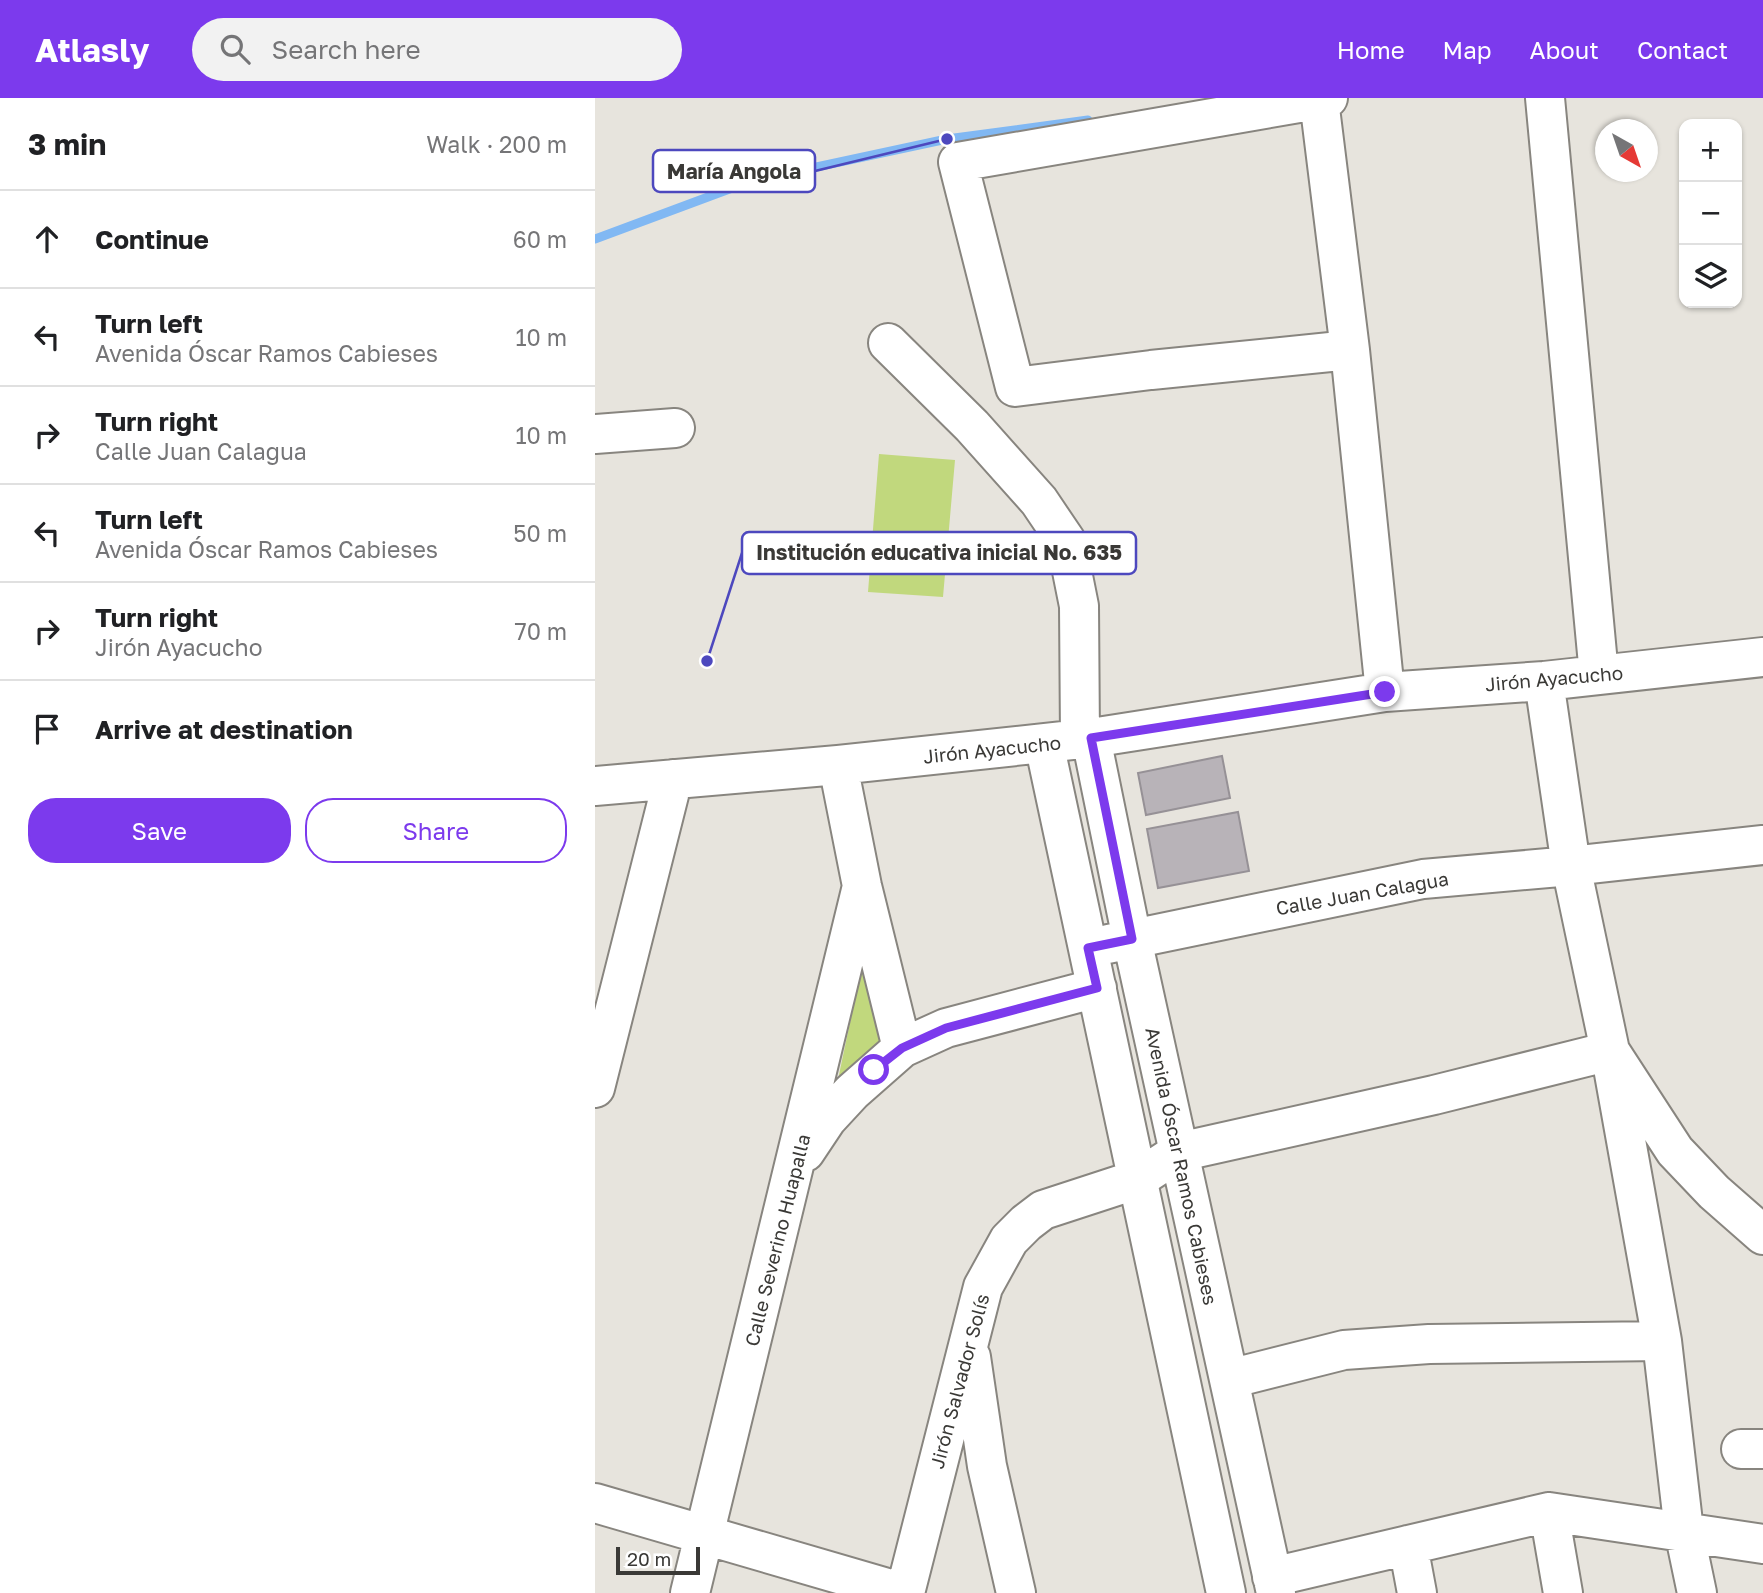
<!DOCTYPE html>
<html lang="en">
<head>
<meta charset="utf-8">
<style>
  :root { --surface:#fff; --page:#f2f2f2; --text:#202124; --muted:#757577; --line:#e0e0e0; --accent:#7c3aed }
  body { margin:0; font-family:"Golos Text",sans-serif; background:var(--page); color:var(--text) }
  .controls { position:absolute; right:21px; top:21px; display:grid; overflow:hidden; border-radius:14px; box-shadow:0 2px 5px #0004 }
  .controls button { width:63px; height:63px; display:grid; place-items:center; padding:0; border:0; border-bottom:2px solid var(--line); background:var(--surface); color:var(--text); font:35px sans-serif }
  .compass { position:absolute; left:1000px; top:21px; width:63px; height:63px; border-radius:50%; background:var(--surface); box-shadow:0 2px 5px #0004; rotate:140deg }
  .scale { position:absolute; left:21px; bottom:18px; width:84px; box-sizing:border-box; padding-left:7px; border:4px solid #3a3936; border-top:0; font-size:19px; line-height:24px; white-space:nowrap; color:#3a3936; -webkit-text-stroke:5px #fff; paint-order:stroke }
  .stop { position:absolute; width:21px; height:21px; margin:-16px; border:5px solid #7c3aed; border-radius:50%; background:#fff }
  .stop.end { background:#7c3aed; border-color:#fff; box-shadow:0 2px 7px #0008 }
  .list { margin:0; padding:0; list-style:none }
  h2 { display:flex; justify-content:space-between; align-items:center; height:91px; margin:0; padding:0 28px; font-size:30px }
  h2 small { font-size:23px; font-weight:400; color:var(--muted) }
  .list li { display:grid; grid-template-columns:46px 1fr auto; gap:21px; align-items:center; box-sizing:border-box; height:98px; padding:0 28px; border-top:2px solid var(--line) }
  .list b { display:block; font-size:26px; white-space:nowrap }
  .list p { margin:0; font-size:23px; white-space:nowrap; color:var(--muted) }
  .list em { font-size:23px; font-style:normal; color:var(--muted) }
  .actions { display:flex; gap:14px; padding:21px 28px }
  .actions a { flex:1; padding:16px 0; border:2px solid var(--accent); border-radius:28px; text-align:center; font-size:24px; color:var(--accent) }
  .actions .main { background:var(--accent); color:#fff }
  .icon { flex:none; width:38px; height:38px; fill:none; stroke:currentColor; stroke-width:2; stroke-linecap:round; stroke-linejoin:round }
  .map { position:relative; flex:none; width:1168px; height:1495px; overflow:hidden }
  header { display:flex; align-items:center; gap:42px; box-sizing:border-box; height:98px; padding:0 35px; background:var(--accent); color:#fff }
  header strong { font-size:33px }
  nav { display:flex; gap:38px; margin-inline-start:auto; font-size:24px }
  .search { width:490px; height:63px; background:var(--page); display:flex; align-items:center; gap:18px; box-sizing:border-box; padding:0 24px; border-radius:38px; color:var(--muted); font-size:26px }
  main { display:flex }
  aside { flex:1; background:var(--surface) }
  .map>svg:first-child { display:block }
  .green { fill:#c1d87d }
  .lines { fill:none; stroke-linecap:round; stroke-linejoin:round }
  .stream { stroke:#81b8f3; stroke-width:9 }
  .building { fill:#b8b3b8; stroke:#969196; stroke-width:2 }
  .minor-casing { stroke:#88857f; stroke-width:42 }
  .minor { stroke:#fff; stroke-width:38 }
  .route { stroke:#7c3aed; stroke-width:9 }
  .labels { text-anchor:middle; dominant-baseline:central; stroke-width:5; stroke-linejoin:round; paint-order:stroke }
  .street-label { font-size:19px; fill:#3a3936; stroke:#fff }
  .leader { fill:none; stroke:#4d48be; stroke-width:2.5 }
  .callout-dot { fill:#4d48be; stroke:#fff; stroke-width:2.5 }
  .callout { fill:#fff; stroke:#4d48be; stroke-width:2.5 }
  .callout-label { font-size:21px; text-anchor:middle; font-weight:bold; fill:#3a3936 }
</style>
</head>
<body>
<header>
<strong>Atlasly</strong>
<div class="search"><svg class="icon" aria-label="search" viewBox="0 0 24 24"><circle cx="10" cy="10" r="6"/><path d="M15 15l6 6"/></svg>Search here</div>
<nav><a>Home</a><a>Map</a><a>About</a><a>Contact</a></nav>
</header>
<main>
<aside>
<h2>3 min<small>Walk · 200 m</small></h2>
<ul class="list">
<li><svg class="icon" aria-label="ahead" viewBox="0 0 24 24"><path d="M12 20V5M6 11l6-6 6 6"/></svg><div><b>Continue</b></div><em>60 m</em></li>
<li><svg class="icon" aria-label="left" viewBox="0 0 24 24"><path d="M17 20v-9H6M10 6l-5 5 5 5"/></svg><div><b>Turn left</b><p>Avenida Óscar Ramos Cabieses</p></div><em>10 m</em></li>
<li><svg class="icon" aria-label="right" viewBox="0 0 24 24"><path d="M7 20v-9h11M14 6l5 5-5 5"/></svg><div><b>Turn right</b><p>Calle Juan Calagua</p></div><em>10 m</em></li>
<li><svg class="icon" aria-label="left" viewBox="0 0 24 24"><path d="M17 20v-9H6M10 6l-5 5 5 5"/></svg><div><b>Turn left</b><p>Avenida Óscar Ramos Cabieses</p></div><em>50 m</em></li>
<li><svg class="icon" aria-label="right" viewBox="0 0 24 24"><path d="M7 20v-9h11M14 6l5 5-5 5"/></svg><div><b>Turn right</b><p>Jirón Ayacucho</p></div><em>70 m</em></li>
<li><svg class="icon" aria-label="arrive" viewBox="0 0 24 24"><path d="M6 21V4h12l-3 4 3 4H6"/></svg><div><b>Arrive at destination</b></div></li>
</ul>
<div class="actions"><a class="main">Save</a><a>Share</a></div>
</aside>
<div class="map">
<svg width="1168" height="1495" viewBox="0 0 1168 1495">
  <rect width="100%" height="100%" fill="#e7e4dd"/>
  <path class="green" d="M 284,356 L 360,362 L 348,499 L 273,494 Z
    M 268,863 L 289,945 L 241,991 Z"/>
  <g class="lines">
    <path class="stream" d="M 0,141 L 156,83 L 352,41 L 493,22"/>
  </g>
  <path class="building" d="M 627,658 L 635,700 L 551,717 L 543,675 Z
    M 643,714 L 654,773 L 563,790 L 552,731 Z"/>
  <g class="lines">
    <defs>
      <path id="minor" d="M 733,0 L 363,64 L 420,289 L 556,272 L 755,252
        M 950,0 L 1004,577
        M 724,2 L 755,252 L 790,594
        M 293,245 L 377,328 L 444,403 L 471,443 L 484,508 L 485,641
        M 0,336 L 80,330
        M 949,583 L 976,768 L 1015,953 L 1067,1243 L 1089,1433 L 1102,1495
        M 496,640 L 537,841 L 681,1495
        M 449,645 L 631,1495
        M 243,667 L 267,788 L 307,950
        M 0,688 L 243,667 L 496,640 L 790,594 L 949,583 L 1168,559
        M 513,846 L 828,781 L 976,768 L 1168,747
        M 0,990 L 78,681
        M 210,1054 L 232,1021 L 257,994 L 307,950 L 351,930 L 502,890
        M 376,1259 L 392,1368 L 421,1495
        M 634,1281 L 749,1252 L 834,1246 L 1067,1243
        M 1146,1351 L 1168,1351
        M 0,1405 L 309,1495
        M 954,1414 L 968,1495
        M 813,1447 L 822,1495
        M 677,1479 L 954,1414 L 1168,1446
        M 95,1495 L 267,788
        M 310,1495 L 388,1189 L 414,1142 L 431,1125 L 448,1112 L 543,1081 L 584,1054 L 839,997 L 1015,953 L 1080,1053 L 1119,1094 L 1168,1137"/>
    </defs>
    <use href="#minor" class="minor-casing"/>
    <use href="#minor" class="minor"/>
  </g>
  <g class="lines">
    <path class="route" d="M 279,972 L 307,950 L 351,930 L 502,890 L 493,850 L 537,841 L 496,640 L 790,594"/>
  </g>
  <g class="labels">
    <g class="street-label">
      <text transform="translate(959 580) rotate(-5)">Jirón Ayacucho</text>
      <text transform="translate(397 651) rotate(-6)">Jirón Ayacucho</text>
      <text transform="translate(767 795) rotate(-10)">Calle Juan Calagua</text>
      <text transform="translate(587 1068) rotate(78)">Avenida Óscar Ramos Cabieses</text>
      <text transform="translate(182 1142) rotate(-76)">Calle Severino Huapalla</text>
      <text transform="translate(364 1283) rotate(-75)">Jirón Salvador Solís</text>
    </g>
  </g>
  <path class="leader" d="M352 41L220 73M112 563L147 455"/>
  <g class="callout-dot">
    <circle cx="352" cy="41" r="7"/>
    <circle cx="112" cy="563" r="7"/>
  </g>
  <g class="callout">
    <rect x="58" y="52" width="162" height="42" rx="7"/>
    <rect x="147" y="434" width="394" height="42" rx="7"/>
  </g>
  <g class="callout-label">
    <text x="139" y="81">María Angola</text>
    <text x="344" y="462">Institución educativa inicial No. 635</text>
  </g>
</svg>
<div class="controls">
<button>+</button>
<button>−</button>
<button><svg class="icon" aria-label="layers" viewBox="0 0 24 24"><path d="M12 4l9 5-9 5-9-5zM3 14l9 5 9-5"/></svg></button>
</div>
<svg class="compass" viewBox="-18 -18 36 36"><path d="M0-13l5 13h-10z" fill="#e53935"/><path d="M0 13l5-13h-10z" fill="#757577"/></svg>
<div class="scale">20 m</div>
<div class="stop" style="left:279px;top:972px"></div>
<div class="stop end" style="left:790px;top:594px"></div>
</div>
</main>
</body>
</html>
